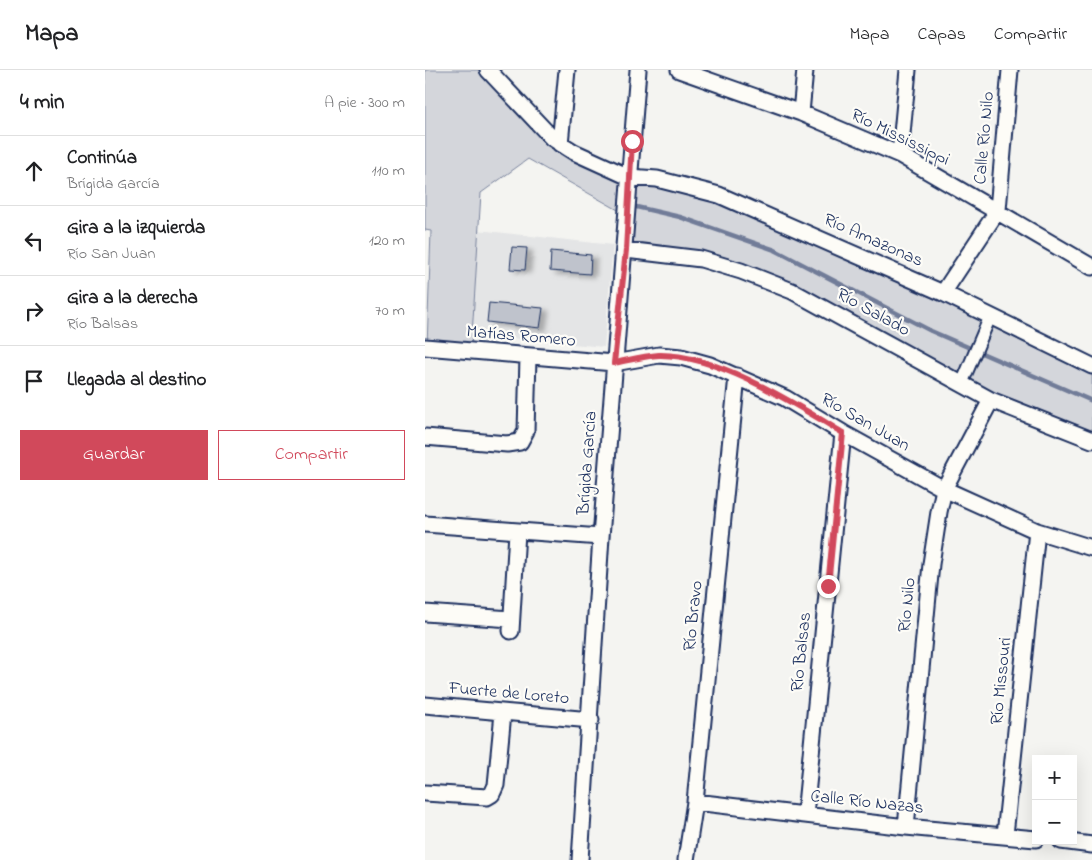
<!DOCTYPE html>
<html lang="es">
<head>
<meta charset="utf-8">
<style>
  :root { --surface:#fff; --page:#f2f2f2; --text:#202124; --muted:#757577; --line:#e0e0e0; --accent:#d1495b }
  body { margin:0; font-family:"Indie Flower",sans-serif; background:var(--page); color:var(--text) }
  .controls { position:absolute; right:15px; bottom:15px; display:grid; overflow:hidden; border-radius:0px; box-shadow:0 5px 20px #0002 }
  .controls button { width:45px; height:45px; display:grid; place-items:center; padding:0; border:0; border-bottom:1px solid var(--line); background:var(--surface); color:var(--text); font:25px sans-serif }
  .stop { position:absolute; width:15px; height:15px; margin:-11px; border:4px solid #d1495b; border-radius:50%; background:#fff }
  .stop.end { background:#d1495b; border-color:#fff; box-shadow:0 1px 5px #0008 }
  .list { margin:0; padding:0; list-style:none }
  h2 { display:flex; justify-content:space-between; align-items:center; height:65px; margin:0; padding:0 20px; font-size:21px }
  h2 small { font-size:16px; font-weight:400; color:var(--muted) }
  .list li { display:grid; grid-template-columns:32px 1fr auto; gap:15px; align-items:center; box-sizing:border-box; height:70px; padding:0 20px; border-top:1px solid var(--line) }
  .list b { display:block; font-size:19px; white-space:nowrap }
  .list p { margin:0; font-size:16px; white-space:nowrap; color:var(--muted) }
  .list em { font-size:16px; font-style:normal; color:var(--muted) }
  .actions { display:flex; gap:10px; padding:15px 20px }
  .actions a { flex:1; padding:11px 0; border:1px solid var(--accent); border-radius:0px; text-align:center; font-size:18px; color:var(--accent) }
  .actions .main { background:var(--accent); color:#fff }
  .icon { flex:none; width:28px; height:28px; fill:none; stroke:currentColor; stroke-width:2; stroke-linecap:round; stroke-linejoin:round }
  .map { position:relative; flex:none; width:667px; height:790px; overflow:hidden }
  header { display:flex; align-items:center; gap:30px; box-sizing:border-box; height:70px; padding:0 25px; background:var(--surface); border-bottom:1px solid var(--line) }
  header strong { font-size:24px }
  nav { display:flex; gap:28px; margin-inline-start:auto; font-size:18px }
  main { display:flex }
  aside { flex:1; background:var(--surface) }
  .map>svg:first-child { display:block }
  .built { fill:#e4e5e6 }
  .green { fill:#d4d6db; stroke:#78829c }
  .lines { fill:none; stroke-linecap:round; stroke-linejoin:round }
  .stream { stroke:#717c98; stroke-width:4.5 }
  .building { fill:#bfc3cc; stroke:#1b2f5e; filter:url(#shadow) }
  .pedestrian-casing { stroke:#1b2f5e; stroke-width:15 }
  .minor-casing { stroke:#1b2f5e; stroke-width:19 }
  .pedestrian { stroke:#fdfcf7; stroke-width:11 }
  .minor { stroke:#fdfcf7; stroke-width:15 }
  .route { stroke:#d1495b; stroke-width:6 }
  .labels { text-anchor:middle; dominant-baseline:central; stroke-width:4.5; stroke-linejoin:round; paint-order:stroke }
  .street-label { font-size:18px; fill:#1b2f5e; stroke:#fdfcf7 }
</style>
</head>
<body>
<header>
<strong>Mapa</strong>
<nav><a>Mapa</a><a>Capas</a><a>Compartir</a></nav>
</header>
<main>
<aside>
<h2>4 min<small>A pie · 300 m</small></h2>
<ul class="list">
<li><svg class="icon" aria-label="ahead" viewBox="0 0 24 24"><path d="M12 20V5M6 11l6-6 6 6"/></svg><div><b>Continúa</b><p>Brígida García</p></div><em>110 m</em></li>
<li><svg class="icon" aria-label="left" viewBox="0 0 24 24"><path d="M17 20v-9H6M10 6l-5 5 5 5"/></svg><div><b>Gira a la izquierda</b><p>Río San Juan</p></div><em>120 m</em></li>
<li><svg class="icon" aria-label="right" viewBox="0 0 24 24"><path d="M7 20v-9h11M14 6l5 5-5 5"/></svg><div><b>Gira a la derecha</b><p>Río Balsas</p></div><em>70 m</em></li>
<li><svg class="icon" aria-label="arrive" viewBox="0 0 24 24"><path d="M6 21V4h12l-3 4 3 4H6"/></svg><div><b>Llegada al destino</b></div></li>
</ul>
<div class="actions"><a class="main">Guardar</a><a>Compartir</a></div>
</aside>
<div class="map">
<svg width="667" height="790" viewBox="0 0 667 790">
  <defs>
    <filter id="shadow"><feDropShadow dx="5.5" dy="3" stdDeviation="2.5" flood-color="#0004"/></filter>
  </defs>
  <rect width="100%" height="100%" fill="#f4f4f1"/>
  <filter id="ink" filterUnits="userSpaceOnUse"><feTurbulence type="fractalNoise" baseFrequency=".02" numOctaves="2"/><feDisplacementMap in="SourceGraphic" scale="10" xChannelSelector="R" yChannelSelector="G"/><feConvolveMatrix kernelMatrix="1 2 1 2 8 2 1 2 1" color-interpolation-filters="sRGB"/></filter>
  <g filter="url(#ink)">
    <path class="built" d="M 52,160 L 188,175 L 179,277 L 44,264 Z"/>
    <path class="green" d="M 0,0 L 63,0 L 119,60 L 204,106 L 265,117 L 667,295 L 667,370 L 566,330 L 316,201 L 201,180 L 202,145 L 103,89 L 56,123 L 46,281 L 2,277 L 6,161 L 0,160 Z"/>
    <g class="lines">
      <path class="stream" d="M 207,136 L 255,147 L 350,180 L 506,261 L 667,331"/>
    </g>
    <path class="building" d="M 87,177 L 102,178 L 100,200 L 85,199 Z
      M 126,181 L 166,185 L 165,204 L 125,201 Z
      M 64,233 L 118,238 L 115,258 L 62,252 Z"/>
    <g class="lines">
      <defs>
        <path id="pedestrian" d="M 537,313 L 565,247"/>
        <path id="minor" d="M 63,0 L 127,68 L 149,82 L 204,107 L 232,109 L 294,125 L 518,223 L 667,296
          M 254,0 L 376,43 L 475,85 L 667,197
          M 376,43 L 380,0
          M 135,74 L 142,0
          M 475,85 L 483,0
          M 201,180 L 276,189 L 316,201 L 367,221 L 566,330 L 667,370
          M 518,223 L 573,140 L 585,0
          M 0,277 L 189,293 L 234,285 L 256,287 L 285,295 L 360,328 L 418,363 L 519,419 L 612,461 L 667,478
          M 0,367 L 82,374 L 95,372 L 101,361 L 103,287
          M 0,454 L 176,467
          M 0,543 L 86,549
          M 86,561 L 92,462
          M 0,635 L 166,650
          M 0,723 L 62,727 L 67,724 L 71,715 L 78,643
          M 270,732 L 481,757 L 611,769
          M 380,745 L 418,363
          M 481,757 L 506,494 L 514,442 L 519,419 L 566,330
          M 580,765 L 612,461
          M 636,771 L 667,775
          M 155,790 L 176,467 L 213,0
          M 261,790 L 270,732 L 312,306"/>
      </defs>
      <use href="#pedestrian" class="pedestrian-casing"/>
      <use href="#minor" class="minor-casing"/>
      <use href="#pedestrian" class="pedestrian"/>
      <use href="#minor" class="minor"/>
    </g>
  </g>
  <g class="lines" filter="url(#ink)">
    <path class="route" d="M 207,71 L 201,180 L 189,293 C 204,290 219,286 234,285 C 292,284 370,334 418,363 L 403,516"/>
  </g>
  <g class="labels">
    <g class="street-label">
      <text transform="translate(475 68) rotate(26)">Río Mississippi</text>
      <text transform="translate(560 68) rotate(-85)">Calle Río Nilo</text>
      <text transform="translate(448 171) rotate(24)">Río Amazonas</text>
      <text transform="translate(448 243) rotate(29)">Río Salado</text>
      <text transform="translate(96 267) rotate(5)">Matías Romero</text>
      <text transform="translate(440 353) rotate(30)">Río San Juan</text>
      <text transform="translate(163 393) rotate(-86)">Brígida García</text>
      <text transform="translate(483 535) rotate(-84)">Río Nilo</text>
      <text transform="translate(269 546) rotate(-84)">Río Bravo</text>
      <text transform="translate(377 582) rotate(-84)">Río Balsas</text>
      <text transform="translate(577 611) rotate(-84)">Río Missouri</text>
      <text transform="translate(84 624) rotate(5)">Fuerte de Loreto</text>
      <text transform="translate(442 733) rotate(6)">Calle Río Nazas</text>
    </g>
  </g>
</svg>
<div class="controls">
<button>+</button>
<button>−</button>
</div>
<div class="stop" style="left:207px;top:71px"></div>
<div class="stop end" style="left:403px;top:516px"></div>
</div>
</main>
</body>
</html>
